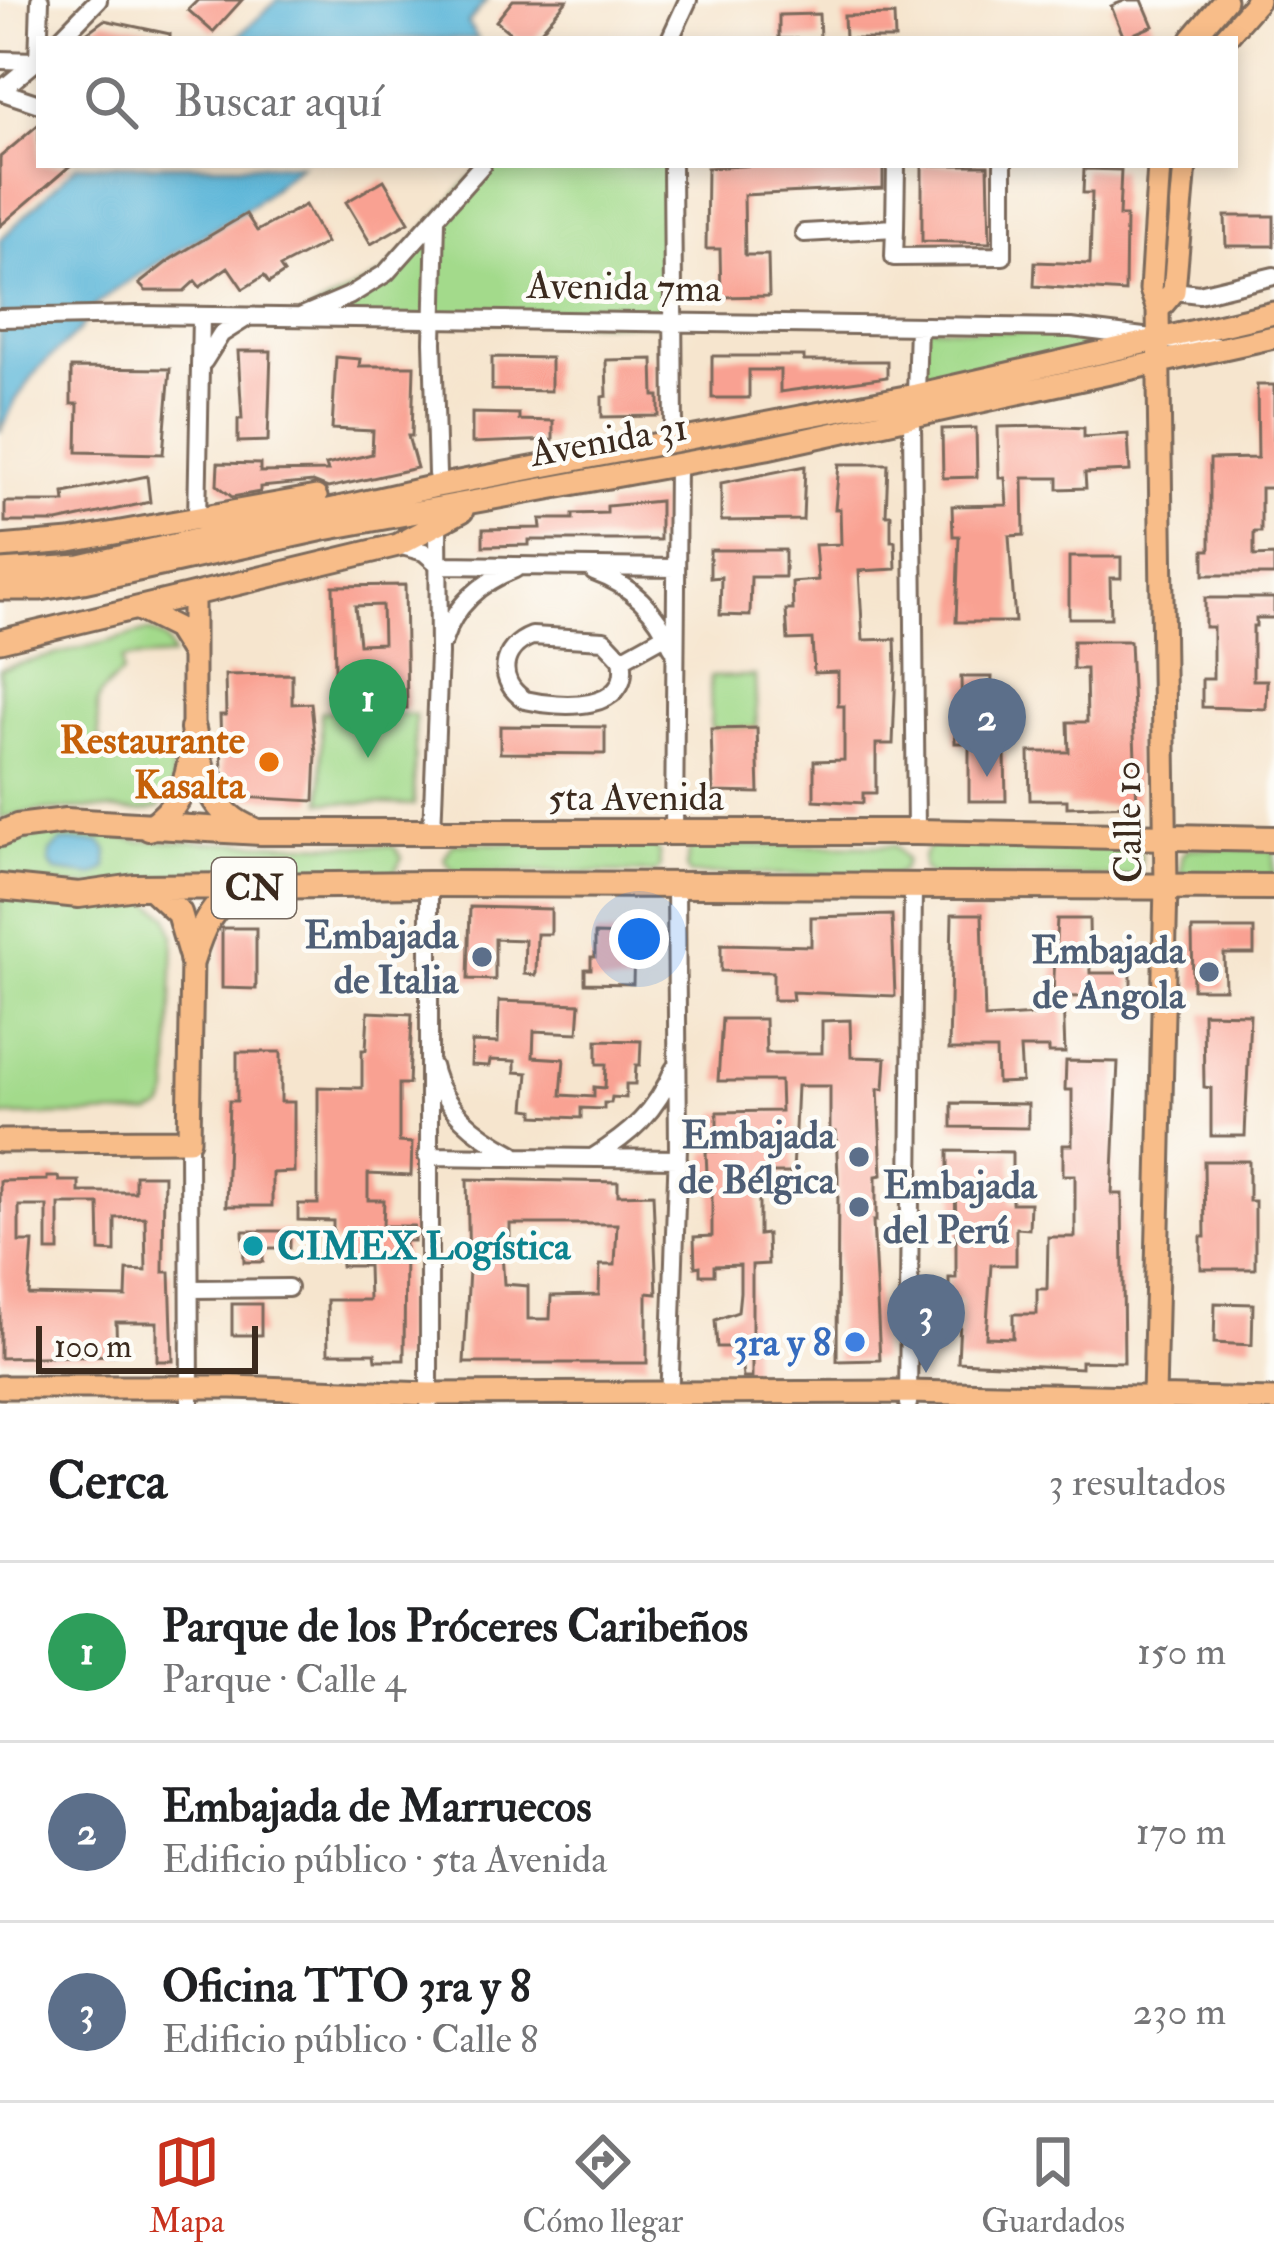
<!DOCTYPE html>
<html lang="es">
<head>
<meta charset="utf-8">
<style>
  :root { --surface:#fff; --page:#f2f2f2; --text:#202124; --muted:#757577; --line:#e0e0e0; --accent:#c8321e }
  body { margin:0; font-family:"IM FELL Double Pica",serif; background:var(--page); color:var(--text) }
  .scale { position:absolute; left:36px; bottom:30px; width:222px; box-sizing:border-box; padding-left:12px; border:6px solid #3b2a1e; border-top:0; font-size:33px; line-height:42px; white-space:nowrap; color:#3b2a1e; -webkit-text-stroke:9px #fdfcf7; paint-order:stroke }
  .you { position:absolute; left:639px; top:939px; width:42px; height:42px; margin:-30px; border:9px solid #fff; border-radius:50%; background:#1a73e8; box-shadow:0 0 0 18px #1a73e833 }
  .badge { display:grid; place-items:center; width:78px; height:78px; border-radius:50%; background:var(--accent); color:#fff; font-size:39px; font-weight:700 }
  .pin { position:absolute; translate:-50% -99px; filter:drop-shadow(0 3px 6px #0008) }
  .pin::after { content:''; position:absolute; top:63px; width:42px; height:36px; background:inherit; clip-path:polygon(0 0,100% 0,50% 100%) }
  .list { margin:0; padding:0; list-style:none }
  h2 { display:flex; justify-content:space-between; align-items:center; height:156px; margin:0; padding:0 48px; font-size:51px }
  h2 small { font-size:39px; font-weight:400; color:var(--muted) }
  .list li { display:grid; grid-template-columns:78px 1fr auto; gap:36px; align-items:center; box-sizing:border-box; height:180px; padding:0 48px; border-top:3px solid var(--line) }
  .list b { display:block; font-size:45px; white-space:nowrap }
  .list p { margin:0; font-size:39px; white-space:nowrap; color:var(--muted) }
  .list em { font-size:39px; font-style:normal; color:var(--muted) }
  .icon { flex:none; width:66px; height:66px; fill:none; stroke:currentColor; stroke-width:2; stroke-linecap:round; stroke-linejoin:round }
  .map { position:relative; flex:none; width:1274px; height:1404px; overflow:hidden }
  .search { position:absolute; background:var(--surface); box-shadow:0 6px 18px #0003; left:36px; right:36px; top:36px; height:132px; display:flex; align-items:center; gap:30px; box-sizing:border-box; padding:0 42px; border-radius:0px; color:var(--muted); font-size:45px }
  .sheet { height:696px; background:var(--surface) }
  nav { display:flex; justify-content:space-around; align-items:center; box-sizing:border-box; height:168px; border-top:3px solid var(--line); background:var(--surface); font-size:33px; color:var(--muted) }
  nav a { display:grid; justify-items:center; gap:6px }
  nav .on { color:var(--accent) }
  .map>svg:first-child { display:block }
  .green { fill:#a3da8b; stroke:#6f8254; stroke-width:3 }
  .water { fill:#5ab5d8; stroke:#4a707b; stroke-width:3 }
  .building { fill:#f9a192; fill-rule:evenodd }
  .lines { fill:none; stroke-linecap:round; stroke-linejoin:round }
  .minor-casing { stroke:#7c6b5c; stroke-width:22 }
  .major-casing { stroke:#7c6b5c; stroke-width:27 }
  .highway-casing { stroke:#7c6b5c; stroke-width:30 }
  .minor { stroke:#fff; stroke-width:16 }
  .major { stroke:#f8bd89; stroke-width:21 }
  .highway { stroke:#f8bd89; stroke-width:24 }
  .food-dot { fill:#e8710a; stroke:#fdfcf7; stroke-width:4.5 }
  .service-dot { fill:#5c6f8a; stroke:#fdfcf7; stroke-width:4.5 }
  .culture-dot { fill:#0f9aa8; stroke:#fdfcf7; stroke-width:4.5 }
  .shop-dot { fill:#3f7fe0; stroke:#fdfcf7; stroke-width:4.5 }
  .labels { text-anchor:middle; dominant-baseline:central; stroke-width:9; stroke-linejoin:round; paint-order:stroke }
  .shield { fill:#fdfcf7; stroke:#75695f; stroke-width:3 }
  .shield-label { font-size:36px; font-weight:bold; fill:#3b2a1e }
  .street-label { font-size:39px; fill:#3b2a1e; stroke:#fdfcf7 }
  .food-label { font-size:39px; font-weight:bold; fill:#c56008; stroke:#fdfcf7; text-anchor:end }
  .service-label { font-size:39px; font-weight:bold; fill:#4e5e75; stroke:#fdfcf7; text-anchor:end }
  .culture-label { font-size:39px; font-weight:bold; fill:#0d838f; stroke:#fdfcf7; text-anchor:start }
  .shop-label { font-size:39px; font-weight:bold; fill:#366cbe; stroke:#fdfcf7; text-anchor:end }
</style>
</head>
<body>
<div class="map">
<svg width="1274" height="1404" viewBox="0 0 1274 1404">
  <rect width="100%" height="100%" fill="#fdfcf7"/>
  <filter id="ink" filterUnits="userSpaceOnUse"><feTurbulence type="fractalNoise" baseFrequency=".00833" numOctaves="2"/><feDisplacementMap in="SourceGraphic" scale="24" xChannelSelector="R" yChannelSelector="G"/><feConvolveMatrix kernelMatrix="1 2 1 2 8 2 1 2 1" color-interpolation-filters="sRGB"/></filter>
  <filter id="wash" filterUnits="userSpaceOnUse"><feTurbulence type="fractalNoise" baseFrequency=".004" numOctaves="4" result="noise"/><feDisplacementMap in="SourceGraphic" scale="48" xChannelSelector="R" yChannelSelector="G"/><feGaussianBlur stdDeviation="2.7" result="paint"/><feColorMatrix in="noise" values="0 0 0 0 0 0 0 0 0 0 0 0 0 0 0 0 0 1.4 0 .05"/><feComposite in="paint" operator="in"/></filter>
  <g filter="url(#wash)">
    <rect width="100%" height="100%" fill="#f6e5ce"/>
    <path class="green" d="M 482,165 L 672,165 L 674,324 L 297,318 L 385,273 Z
      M 918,326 L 1157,339 L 916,395 Z
      M 148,631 C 162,635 170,641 172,656 L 122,659 L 122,673 C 91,700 97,696 99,738 L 115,753 L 171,755 L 173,784 L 159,808 C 137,815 122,809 99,809 C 66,808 32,809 0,819 L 0,669 Z
      M 755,676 L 757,728 L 711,729 L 710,677 Z
      M 321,711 L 415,715 L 414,805 L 322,802 Z
      M 49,832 L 91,832 L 138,841 L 393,846 L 402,857 L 394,874 L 68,886 L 0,877 L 0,847 Z
      M 453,843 L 654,845 L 659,853 L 660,868 L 654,873 L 453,871 L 444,859 Z
      M 690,845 L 895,846 L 906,860 L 902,870 L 895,875 L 690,874 L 686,868 Z
      M 932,845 L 1136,846 L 1141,855 L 1139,873 L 1130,877 L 932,876 L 924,870 C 922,858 922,852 932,845 Z
      M 1189,848 L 1274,849 L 1274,878 L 1189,877 L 1181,872 L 1182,855 Z
      M 0,897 L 145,900 L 168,916 L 174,936 L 169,1095 L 163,1108 L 150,1114 L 0,1116 Z"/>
    <path class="water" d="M 278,0 L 487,0 L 468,23 L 478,39 L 235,39 Z
      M 77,165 L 301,165 L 251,206 L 116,289 L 93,308 L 78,332 L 39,368 L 15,401 L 0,432 L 0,240 Z
      M 62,841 L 100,842 L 108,851 L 107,868 L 93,876 L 55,871 L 49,863 L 50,852 Z"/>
    <g id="blocks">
      <path class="building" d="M 198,0 L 242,0 L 213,32 L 188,10 Z
        M 513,0 L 567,0 L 534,39 L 517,39 L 496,21 Z
        M 1126,0 L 1142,0 L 1153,26 L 1124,38 L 1111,6 Z
        M 819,14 L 820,39 L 779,39 L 779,15 Z
        M 894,15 L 895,39 L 845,39 L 844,16 Z
        M 104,20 L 170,34 L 170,39 L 78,39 Z
        M 39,124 L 39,165 L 71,165 L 0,226 L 0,157 Z
        M 757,165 L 883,165 L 883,188 L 744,195 L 745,255 L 768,255 L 769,296 L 721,297 L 720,249 L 706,249 L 707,168 Z
        M 922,165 L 988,165 L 990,243 L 922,241 Z
        M 1084,169 L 1121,170 L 1119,216 L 1126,216 L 1125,292 L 1034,286 L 1035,262 L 1090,264 L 1092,193 L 1083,193 Z
        M 384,180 L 409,222 L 371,244 L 346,202 Z
        M 305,205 L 326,243 L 280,267 L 284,273 L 269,283 L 264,276 L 243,289 L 228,267 L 200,287 L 195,281 L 184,291 L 146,291 L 139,284 L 171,259 L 246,214 L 257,231 Z
        M 1225,216 L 1274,216 L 1274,246 L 1226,246 Z
        M 238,351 L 271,351 L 268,441 L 238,442 L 238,419 L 242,419 Z
        M 712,356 L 804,356 L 804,361 L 887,361 L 887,377 L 780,392 L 780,370 L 749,370 L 749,398 L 712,398 Z
        M 336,357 L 360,359 L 359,366 L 414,366 L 412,436 L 408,436 L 417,468 L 328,488 L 313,482 L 260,487 L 260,492 L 232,497 L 217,485 L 218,463 L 260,464 L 260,472 L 328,471 L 326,465 L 372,454 L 373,431 L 332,429 Z
        M 492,357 L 551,358 L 551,391 L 492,390 Z
        M 653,359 L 654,396 L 659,396 L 659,416 L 602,417 L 602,397 L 607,396 L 606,360 Z
        M 71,368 L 170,369 L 163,454 L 77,452 L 78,404 L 71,404 Z
        M 1257,385 L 1274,385 L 1274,488 L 1261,488 L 1261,532 L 1254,532 L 1254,556 L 1274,555 L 1274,575 L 1204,575 L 1204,550 L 1210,550 L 1210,459 L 1258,458 Z
        M 472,413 L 519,414 L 519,420 L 553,421 L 553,440 L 472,443 Z
        M 1047,426 L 1084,428 L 1084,437 L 1128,434 L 1130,471 L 1085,473 L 1086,488 L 1058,489 L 1058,478 L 1023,478 L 1024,535 L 1009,536 L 1015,622 L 956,622 L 959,536 L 953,536 L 952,506 L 1007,505 L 1005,478 L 999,478 L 998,427 Z
        M 976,428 L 977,477 L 943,478 L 942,429 Z
        M 839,464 L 888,464 L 886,515 L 891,515 L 891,541 L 895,541 L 896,569 L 859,571 L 863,640 L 895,639 L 896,668 L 893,744 L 876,744 L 876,793 L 863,793 L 863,803 L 814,800 L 814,761 L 844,760 L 844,706 L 838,706 L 838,672 L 814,673 L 812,639 L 788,640 L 786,610 L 793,610 L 792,582 L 818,580 L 815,545 L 841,544 L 840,509 L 835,509 Z
        M 805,466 L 803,520 L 721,521 L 721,483 Z
        M 147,476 L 150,502 L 57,522 L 5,522 L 5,502 L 65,502 L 64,493 Z
        M 660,501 L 660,540 L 529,540 L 529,545 L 483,546 L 483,529 L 541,528 L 540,519 L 573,519 L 573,514 L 607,513 L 607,506 Z
        M 710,550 L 785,550 L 785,577 L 751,577 L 750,616 L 720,615 L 721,577 L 710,578 Z
        M 1069,557 L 1121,557 L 1121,578 L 1110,578 L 1111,618 L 1069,618 Z
        M 405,585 L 407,708 L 336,709 L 333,586 ZM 382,605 L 383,643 L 359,644 L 355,606 Z
        M 1205,598 L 1274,598 L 1274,618 L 1256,618 L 1256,626 L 1253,626 L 1253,680 L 1267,680 L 1266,709 L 1202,707 L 1202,679 L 1213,679 L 1213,627 L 1205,627 Z
        M 1073,641 L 1130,641 L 1137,805 L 1067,807 L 1067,800 L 1030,800 L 1029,752 L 1069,752 L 1068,722 L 1087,722 L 1086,669 L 1073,669 Z
        M 292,674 L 292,704 L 311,703 L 316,753 L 314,801 L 242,797 L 222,771 L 220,715 L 226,715 L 225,675 Z
        M 961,677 L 992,677 L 988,754 L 1005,754 L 1006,801 L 969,801 L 969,743 L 955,743 L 955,722 L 962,722 Z
        M 500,726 L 605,727 L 605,754 L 500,753 Z
        M 757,728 L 759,793 L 713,792 L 711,729 Z
        M 470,907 L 551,909 L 551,934 L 537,934 L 536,975 L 524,974 L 525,940 L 495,939 L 495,980 L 468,979 Z
        M 952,914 L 982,914 L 985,1018 L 1052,1014 L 1057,919 L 1089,919 L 1090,973 L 1131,973 L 1131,996 L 1063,997 L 1065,1053 L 1049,1053 L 1049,1048 L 1020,1048 L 1022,1082 L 997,1083 L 996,1050 L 949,1050 Z
        M 892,915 L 895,996 L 792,992 L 793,1000 L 773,1000 L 773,972 L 721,971 L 721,944 L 811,946 L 811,917 Z
        M 222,928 L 256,928 L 256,989 L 222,988 Z
        M 1192,929 L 1254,929 L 1254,954 L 1224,954 L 1225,989 L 1193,989 Z
        M 595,934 L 625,935 L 625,945 L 634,945 L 633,984 L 585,983 L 585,969 L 591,969 L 591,957 L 595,957 Z
        M 499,1001 L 580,1004 L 578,1033 L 534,1031 L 533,1057 L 564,1059 L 561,1095 L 594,1097 L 594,1087 L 605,1088 L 606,1064 L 597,1064 L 597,1040 L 641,1041 L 640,1065 L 636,1065 L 635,1084 L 626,1084 L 626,1098 L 612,1097 L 611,1103 L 604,1103 L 604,1109 L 581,1108 L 581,1118 L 534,1116 L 534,1110 L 525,1109 L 528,1073 L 515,1072 L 515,1061 L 490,1060 L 489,1066 L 471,1065 L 472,1042 L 498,1043 Z
        M 368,1012 L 412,1014 L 409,1084 L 399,1084 L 399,1142 L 412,1143 L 411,1176 L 368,1174 L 368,1200 L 384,1200 L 383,1226 L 414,1226 L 414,1241 L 405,1241 L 404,1360 L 376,1360 L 375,1353 L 328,1353 L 327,1300 L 369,1300 L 368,1266 L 341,1266 L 340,1242 L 333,1242 L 333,1221 L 298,1220 L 298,1204 L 318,1204 L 318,1087 L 362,1088 L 362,1050 L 366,1050 Z
        M 1203,1013 L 1250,1014 L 1245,1136 L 1211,1136 L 1211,1088 L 1204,1087 Z
        M 722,1019 L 765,1019 L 766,1053 L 822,1053 L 822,1021 L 850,1020 L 851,1057 L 886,1058 L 884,1089 L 878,1089 L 882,1175 L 876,1176 L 876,1221 L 873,1221 L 880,1360 L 837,1361 L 838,1176 L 836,1132 L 830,1132 L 830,1086 L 797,1086 L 793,1173 L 759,1173 L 759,1235 L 767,1234 L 768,1264 L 752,1265 L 752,1378 L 743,1378 L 740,1347 L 717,1347 L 715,1320 L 738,1312 L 740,1292 L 740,1265 L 714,1266 L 714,1275 L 700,1275 L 700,1266 L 695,1267 L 694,1237 L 712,1236 L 712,1174 L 707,1174 L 706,1151 L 717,1151 L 717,1112 L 781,1111 L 780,1081 L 718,1081 Z
        M 237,1052 L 281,1052 L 281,1102 L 294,1102 L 294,1172 L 272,1173 L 272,1206 L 226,1206 L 229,1101 L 237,1101 Z
        M 1066,1061 L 1118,1062 L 1112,1194 L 1122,1194 L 1124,1362 L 1081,1361 L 1081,1368 L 958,1362 L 961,1300 L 949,1299 L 949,1278 L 956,1278 L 956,1228 L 955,1184 L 948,1184 L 948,1151 L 1012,1152 L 1012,1203 L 1030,1203 L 1029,1229 L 1016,1228 L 1016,1265 L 991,1265 L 986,1337 L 1013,1338 L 1013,1314 L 1037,1314 L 1037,1289 L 1047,1289 L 1048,1237 L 1075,1237 L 1075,1175 L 1063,1175 L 1063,1145 L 1072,1145 L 1072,1090 L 1065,1090 Z
        M 952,1103 L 1028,1104 L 1028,1128 L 952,1127 Z
        M 1204,1161 L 1249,1161 L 1249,1201 L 1255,1201 L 1255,1269 L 1201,1269 L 1201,1237 L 1205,1237 Z
        M 135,1175 L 164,1175 L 163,1272 L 170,1272 L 173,1361 L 157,1361 L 157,1322 L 116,1322 L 117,1355 L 0,1358 L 0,1181 L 47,1180 L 47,1177 L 58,1177 L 59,1181 L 79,1181 L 79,1192 L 135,1192 ZM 59,1204 L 99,1204 L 100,1251 L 115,1252 L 115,1218 L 145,1217 L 146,1271 L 127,1270 L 126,1297 L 29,1295 L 33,1242 L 19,1242 L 19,1206 L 47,1206 L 47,1251 L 59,1251 Z
        M 467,1179 L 618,1182 L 618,1195 L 653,1194 L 657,1294 L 647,1293 L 647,1363 L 464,1363 L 469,1269 ZM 510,1224 L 617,1224 L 615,1265 L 600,1265 L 599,1295 L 551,1296 L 550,1319 L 528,1319 L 528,1286 L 504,1284 L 501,1237 L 510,1237 Z
        M 243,1231 L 290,1231 L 290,1248 L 263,1248 L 263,1262 L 244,1262 Z
        M 1215,1303 L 1253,1304 L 1252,1345 L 1214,1343 Z
        M 232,1304 L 261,1304 L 261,1335 L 232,1335 Z"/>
    </g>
  </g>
  <g filter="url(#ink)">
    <use href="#blocks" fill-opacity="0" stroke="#7c6b5c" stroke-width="3"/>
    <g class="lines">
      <defs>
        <path id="minor" d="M 60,39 L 98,0
          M 670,39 L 688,0
          M 0,60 L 37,61
          M 38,61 L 40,0
          M 0,91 L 39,59
          M 0,91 L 39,104
          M 672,165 L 674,430
          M 436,219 L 433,342 L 437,474
          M 895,228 L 896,165
          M 804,233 L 895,228 L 894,257 L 1003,256 L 1003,165
          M 1174,291 L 1199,294 L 1274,276
          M 302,316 L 349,296 L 386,273 L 482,165
          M 0,318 L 138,315 L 1071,328 L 1216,346
          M 204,361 L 221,334 L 248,317
          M 916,395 L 918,326
          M 912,417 L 916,832
          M 197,520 L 201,316
          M 398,545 L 424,552 L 439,565 L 676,568
          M 594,572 C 631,585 657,611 672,647
          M 532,636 L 604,640 L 622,659 C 633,713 560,708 525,700 C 496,681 500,648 532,636 Z
          M 443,641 C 454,606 481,582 515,569
          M 622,659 L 667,634
          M 432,833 L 439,654 L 438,522
          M 674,833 L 677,464
          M 432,1066 C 442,1109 477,1135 513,1154
          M 189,1140 L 190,1404
          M 427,1156 L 678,1159
          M 592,1158 C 631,1134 656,1112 674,1069
          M 191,1289 L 288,1288
          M 429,1403 L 429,884
          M 669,1404 L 678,1147 L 676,886
          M 908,1404 L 913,886"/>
        <path id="major" d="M 1192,39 L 1225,0
          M 1224,39 L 1258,0
          M 1158,310 L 1174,291 L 1185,165
          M 0,547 L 70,541 L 316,497
          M 0,571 L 80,566 L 432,487 L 916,395 L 1274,313
          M 0,589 L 41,589 L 83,582 L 324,529 L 767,448 L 1274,337
          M 193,597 L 193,729
          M 138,609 L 176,628 L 193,655
          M 0,641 L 398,545 L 462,511
          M 0,1141 L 189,1140 L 192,959
          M 0,1387 L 232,1387 L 429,1394 L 908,1392 L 1274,1400
          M 1154,1398 L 1166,885 L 1158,310 L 1151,290 L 1159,165"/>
        <path id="highway" d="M 193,729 C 202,771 207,813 253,830
          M 149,828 C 178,809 188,784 192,750
          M 0,834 L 17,827 L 66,821 L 261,832 L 916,832 L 1274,839
          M 0,887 L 79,895 L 135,887 L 429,884 L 1274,887
          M 151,887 L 179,913 L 191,954
          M 192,959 C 201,928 211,907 238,889"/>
      </defs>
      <use href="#minor" class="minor-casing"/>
      <use href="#major" class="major-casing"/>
      <use href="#highway" class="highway-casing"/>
      <use href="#minor" class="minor"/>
      <use href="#major" class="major"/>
      <use href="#highway" class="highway"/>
    </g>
  </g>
  <circle class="food-dot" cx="269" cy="762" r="12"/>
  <g class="service-dot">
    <circle cx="482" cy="957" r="12"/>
    <circle cx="1209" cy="972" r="12"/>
    <circle cx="859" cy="1157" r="12"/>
    <circle cx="859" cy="1207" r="12"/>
  </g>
  <circle class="culture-dot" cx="253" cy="1246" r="12"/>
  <circle class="shop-dot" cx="855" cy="1342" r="12"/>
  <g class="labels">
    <rect class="shield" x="212" y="858" width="84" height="60" rx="9"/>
    <g class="shield-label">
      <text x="254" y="888">CN</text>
    </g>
    <g class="street-label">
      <text transform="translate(624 287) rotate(1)">Avenida 7ma</text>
      <text transform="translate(609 440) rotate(-10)">Avenida 31</text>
      <text x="636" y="797">5ta Avenida</text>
      <text transform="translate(1128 822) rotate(-91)">Calle 10</text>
    </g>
    <g class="food-label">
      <text x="245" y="740">Restaurante<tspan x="245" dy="45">Kasalta</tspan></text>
    </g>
    <g class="service-label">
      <text x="458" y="935">Embajada<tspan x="458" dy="45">de Italia</tspan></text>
      <text x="1185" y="950">Embajada<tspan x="1185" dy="45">de Angola</tspan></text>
      <text x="835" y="1135">Embajada<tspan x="835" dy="45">de Bélgica</tspan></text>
      <text x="883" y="1185" text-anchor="start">Embajada<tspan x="883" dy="45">del Perú</tspan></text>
    </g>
    <g class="culture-label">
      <text x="277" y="1246">CIMEX Logística</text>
    </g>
    <g class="shop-label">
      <text x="831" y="1342">3ra y 8</text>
    </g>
  </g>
</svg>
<div class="scale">100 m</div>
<div class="you"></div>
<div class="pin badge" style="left:368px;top:758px;background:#2e9e5b">1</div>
<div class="pin badge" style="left:987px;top:777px;background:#5c6f8a">2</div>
<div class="pin badge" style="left:926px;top:1373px;background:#5c6f8a">3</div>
<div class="search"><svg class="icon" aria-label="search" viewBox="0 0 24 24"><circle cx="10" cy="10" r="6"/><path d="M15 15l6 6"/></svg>Buscar aquí</div>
</div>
<section class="sheet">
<h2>Cerca<small>3 resultados</small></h2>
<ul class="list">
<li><span class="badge" style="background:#2e9e5b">1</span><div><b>Parque de los Próceres Caribeños</b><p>Parque · Calle 4</p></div><em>150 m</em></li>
<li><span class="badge" style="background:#5c6f8a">2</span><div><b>Embajada de Marruecos</b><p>Edificio público · 5ta Avenida</p></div><em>170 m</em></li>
<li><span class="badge" style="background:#5c6f8a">3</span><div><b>Oficina TTO 3ra y 8</b><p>Edificio público · Calle 8</p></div><em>230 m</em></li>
</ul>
</section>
<nav>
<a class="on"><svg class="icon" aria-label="map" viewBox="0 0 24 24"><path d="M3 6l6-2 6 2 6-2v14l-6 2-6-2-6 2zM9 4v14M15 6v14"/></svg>Mapa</a>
<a><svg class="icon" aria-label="directions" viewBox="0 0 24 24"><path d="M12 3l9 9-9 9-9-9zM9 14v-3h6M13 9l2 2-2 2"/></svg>Cómo llegar</a>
<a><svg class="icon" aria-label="saved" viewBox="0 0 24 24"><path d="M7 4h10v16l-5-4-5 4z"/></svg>Guardados</a>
</nav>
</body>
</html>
